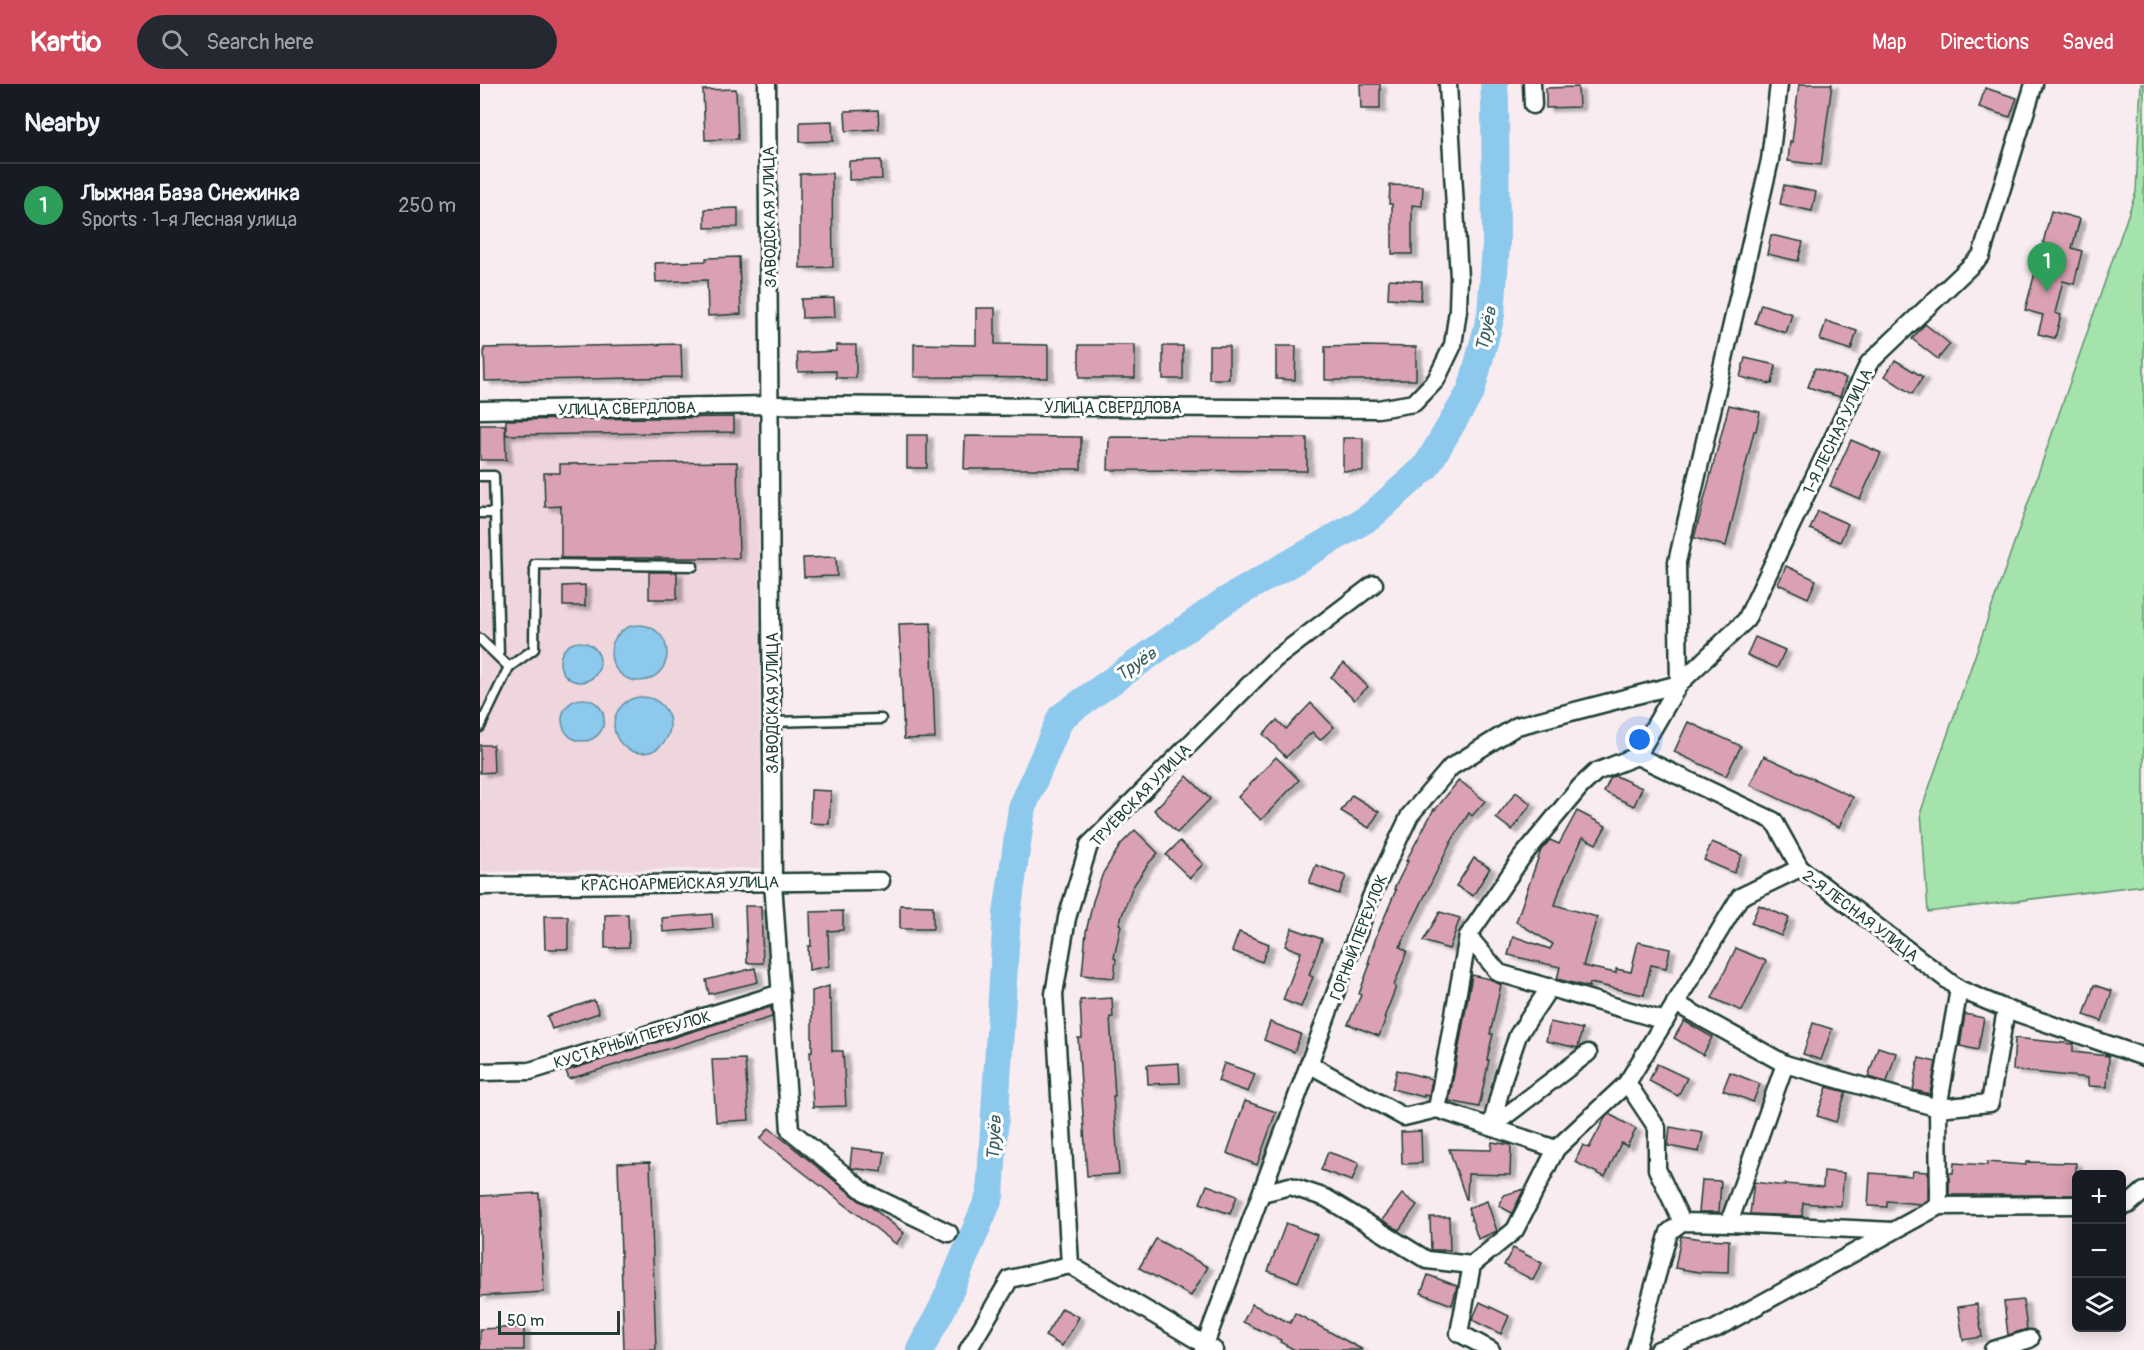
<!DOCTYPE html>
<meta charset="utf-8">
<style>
body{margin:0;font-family:Pangolin,sans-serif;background:#242831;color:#f1f3f6}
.controls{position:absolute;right:18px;bottom:18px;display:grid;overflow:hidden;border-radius:9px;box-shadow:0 3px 15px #0003}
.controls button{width:54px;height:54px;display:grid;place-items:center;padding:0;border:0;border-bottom:2px solid #363941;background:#171b24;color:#f1f3f6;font:30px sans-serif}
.scale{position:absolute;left:18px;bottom:15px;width:122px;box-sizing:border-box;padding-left:6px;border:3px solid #1f3d34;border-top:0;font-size:16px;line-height:21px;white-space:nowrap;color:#1f3d34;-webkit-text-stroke:4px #fff;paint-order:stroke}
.you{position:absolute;left:1160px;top:656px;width:21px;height:21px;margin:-15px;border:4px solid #fff;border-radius:50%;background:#1a73e8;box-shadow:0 0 0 9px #1a73e833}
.badge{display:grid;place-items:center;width:39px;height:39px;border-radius:50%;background:#d1495b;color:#fff;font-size:20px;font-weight:700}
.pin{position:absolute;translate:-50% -50px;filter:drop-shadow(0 2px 3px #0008)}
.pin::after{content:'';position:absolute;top:32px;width:21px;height:18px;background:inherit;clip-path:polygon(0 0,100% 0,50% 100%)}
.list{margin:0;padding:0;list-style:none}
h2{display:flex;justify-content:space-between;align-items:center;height:78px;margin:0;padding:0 24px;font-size:26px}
h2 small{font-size:20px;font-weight:400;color:#9ea1a6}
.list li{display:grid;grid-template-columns:39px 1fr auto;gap:18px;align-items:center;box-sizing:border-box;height:84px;padding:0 24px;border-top:2px solid #363941}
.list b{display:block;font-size:22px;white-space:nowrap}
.list p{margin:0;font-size:20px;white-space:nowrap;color:#9ea1a6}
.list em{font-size:20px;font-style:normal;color:#9ea1a6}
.icon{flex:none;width:33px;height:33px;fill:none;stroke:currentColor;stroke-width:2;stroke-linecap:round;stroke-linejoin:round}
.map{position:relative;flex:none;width:1664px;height:1266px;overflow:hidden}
header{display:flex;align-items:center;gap:36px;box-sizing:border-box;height:84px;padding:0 30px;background:#d1495b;color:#fff}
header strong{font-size:28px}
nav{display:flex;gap:33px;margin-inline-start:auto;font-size:21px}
.search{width:420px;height:54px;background:#242831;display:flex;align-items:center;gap:15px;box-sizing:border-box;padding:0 21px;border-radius:33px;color:#9ea1a6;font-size:22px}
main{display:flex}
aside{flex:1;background:#171b24}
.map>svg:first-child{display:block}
.built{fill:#efd6dd}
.green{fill:#a4e3ac;stroke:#629070;stroke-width:1.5}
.water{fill:#8dc9ed;stroke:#6191a3;stroke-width:1.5}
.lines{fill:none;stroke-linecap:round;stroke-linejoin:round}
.river{stroke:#8dc9ed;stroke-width:28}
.building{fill:#daa1b2;stroke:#1f3d34;stroke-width:1.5;filter:url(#shadow)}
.service-casing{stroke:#1f3d34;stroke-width:13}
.minor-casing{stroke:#1f3d34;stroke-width:21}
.service{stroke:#fff;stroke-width:8}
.minor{stroke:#fff;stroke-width:16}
.labels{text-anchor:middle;stroke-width:6;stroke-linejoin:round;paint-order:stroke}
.street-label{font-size:16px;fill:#1f3d34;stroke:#fff}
.water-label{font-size:18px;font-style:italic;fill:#3a6062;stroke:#fff}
</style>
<header>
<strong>Kartio</strong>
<div class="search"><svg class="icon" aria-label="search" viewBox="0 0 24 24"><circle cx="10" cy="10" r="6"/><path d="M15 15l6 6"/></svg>Search here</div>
<nav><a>Map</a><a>Directions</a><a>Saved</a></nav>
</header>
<main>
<aside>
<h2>Nearby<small></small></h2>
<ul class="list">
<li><span class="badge" style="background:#2e9e5b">1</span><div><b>Лыжная База Снежинка</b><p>Sports · 1-я Лесная улица</p></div><em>250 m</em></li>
</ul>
</aside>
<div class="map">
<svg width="1664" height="1266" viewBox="0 0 1664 1266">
<defs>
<filter id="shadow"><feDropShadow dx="6" dy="3.5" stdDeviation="1.5" flood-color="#0004"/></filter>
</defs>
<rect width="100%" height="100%" fill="#f8ecf0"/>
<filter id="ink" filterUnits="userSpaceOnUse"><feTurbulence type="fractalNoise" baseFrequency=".0167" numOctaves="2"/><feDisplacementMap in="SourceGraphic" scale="12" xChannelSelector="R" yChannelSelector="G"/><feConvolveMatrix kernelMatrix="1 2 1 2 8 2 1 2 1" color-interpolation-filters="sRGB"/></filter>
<g filter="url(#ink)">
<path class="built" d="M278,331l3,453 -281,4v-450z"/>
<path class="green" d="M1661,0h3v801l-216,27 -7,-101 215,-619z"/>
<g class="water">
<circle cx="159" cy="569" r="28"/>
<circle cx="100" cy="578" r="20"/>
<circle cx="162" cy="641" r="28"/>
<circle cx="103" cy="636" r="21"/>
</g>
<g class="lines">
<path class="river" d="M440,1266l23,-43 47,-111 17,-282 15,-106 39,-91 164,-116 145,-84 56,-50 45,-76 20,-76 5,-71 -1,-142 -1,-18"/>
</g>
<g class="building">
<path d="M880,0h20v25h-19z"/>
<path d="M1319,0h33l-11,81 -33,-4 2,-20 2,1z"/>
<path d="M1098,3l1,20 -33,1v-20z"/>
<path d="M1505,4l32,10 -7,19 -31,-10z"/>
<path d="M256,5l2,50 -33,1 -2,-50z"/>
<path d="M398,26l1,19 -33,2 -1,-20z"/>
<path d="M352,37l1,20 -33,1v-20z"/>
<path d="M401,76l1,19 -33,1v-19z"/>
<path d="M352,89l1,94 -33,1v-94z"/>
<path d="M910,101l33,1 -1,20 -10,-1v49h-20v-50h-3z"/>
<path d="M1304,101l32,7 -4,19 -32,-7z"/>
<path d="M258,124v19l-33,1v-19z"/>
<path d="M1571,127l29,8 -8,29 10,3 -8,33 -11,-3 -8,32 6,2 -6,23 -17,-4 5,-19 -18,-5 11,-41 9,2 7,-26 -9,-2z"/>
<path d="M1291,151l32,7 -5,19 -31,-7z"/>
<path d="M259,173l2,57 -33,2 -1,-36 -51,2 -1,-19 51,-2v-3z"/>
<path d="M909,195l33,2 -1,19 -33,-2z"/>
<path d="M354,214l1,19 -33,1 -1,-19z"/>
<path d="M1281,220l31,10 -6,19 -31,-10z"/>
<path d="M496,224h19v36l53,1v33l-134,-1v-33l62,1z"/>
<path d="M1346,237l31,10 -6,19 -31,-10z"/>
<path d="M1445,240l25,20 -12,15 -26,-20z"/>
<path d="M201,260l1,33 -197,4 -1,-33z"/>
<path d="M356,261h20v33h-20v-7l-38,1 -1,-19 39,-2z"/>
<rect x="599" y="261" width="56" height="33"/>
<rect x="683" y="262" width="20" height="33"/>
<rect x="729" y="262" width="20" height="33"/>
<path d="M796,262h20l-1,34 -19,-1z"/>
<path d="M884,262l52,1v33h-91v-33z"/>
<path d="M1265,274l31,7 -4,19 -32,-7z"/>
<path d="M1415,276l28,17 -11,17 -27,-18z"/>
<path d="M1335,284l31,10 -6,19 -32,-10z"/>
<path d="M1249,321l31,7 -4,19h-2l-28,115 -32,-8z"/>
<path d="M254,333v15l-228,3v-15z"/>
<path d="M0,341h25l1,35h-26z"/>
<rect x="427" y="351" width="20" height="33"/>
<path d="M485,352l116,1v32h-117z"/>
<path d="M629,353l198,1v33l-199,-1z"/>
<rect x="863" y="354" width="20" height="33"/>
<path d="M1371,356l30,13 -21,46 -30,-13z"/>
<path d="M257,378l2,96h-178v-52l-16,1 -1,-34h16v-9z"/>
<path d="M1338,427l30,13 -8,18 -30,-13z"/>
<path d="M356,473l1,19 -33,1 -1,-19z"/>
<path d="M1306,482l30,14 -8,18 -30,-14z"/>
<rect x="169" y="488" width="28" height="27"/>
<path d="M105,501v21h-22v-20z"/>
<path d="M451,539l4,115 -31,1 -5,-115z"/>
<path d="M1275,553l30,13 -8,18 -30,-13z"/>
<path d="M864,579l24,24 -14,13 -23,-23z"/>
<path d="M831,619l23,24 -14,13 -8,-8 -26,25 -23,-23 14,-14 9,9z"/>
<path d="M1208,638l53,24 -15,30 -52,-24z"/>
<path d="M0,661h13l1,27 -14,1z"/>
<path d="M1284,672l89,41 -14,30 -89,-42z"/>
<path d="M796,673l23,23 -38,40 -23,-23z"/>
<path d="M707,692l23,23 -33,34 -23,-23z"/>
<path d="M1136,692l26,12 -8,18 -30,-14 7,-15z"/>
<path d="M979,696l26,21 -13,15 -3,-3 -18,29 -51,105 7,4 -13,35 2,1 -12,31h2l-7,18 -31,-12 13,-29 -2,-1 11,-30 -2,-1 8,-26 20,-47 -2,-1 14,-28h-2l28,-52 1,1z"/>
<path d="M331,706l20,1 -2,33 -19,-1z"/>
<path d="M1036,708l15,12 -19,26 -16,-12z"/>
<path d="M872,711l27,17 -10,16 -28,-17z"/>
<path d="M1097,727l29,15 -10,18 -13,-7 -22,49 -6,19 42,12 -14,49 33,7v-4l15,3 7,-30 32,7 -4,19 -15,-3 -7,30 -54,-12 -1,4 -32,-8 3,-12 -52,-12 5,-19 37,13 3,-5 -37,-22 25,-72 9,-10 9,4z"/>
<path d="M655,746l23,23 -10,11 -16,24 -13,36 2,1 -7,33 2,1 -2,19 -32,-3 4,-43 7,-31 10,-28 18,-29z"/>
<path d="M700,757l23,23 -13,14 -24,-23z"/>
<path d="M1232,758l30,13 -8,18 -30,-13z"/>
<path d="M994,774l16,10 -17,28 -17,-10z"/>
<path d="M836,781l30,11 -7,18 -30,-11z"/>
<path d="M420,821l33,1v23h-33z"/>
<path d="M1279,821l30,13 -8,18 -30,-13z"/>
<path d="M265,822h16l2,57h-16z"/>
<path d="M363,827v19l-15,1 1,35 -20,4 -1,-24h3l-1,-34z"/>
<path d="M960,828l20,6 -11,31 -26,-8z"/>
<path d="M148,830l1,33 -24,1v-33z"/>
<path d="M232,830l1,14 -50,4 -1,-14z"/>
<path d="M64,832h24v33h-23z"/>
<path d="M812,844l30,11 -13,36 4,2 -12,30 -18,-7 18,-48 -16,-6z"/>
<path d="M759,848l30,12 -7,18 -30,-11z"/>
<path d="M1256,864l30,13 -24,50 -30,-13z"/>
<path d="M275,884l3,14 -49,12 -3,-14z"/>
<path d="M992,891l18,4 11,6 -11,49h3l-6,26h2l-10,47 -30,-6z"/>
<path d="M1614,901l18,6 -10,30 -18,-6z"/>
<path d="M349,902v14h2l1,51h11l3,55 -33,1 -3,-55h2v-61z"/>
<path d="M632,914l1,19h-3l5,79h-2l6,78 -32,2 -9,-138h4l-2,-38z"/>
<path d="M114,916l5,13 -47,16 -5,-13z"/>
<path d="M291,923l1,10 -203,62 -3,-8z"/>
<path d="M1485,930l19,4 -6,32 -18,-4z"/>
<path d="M1204,937l28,16 -9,18 -29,-17z"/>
<path d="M790,938l31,12 -7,18 -30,-12z"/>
<path d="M1070,938l32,7 -4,19 -32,-7z"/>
<path d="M1333,939l19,6 -11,31 -18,-6z"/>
<path d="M1535,954l58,6v8l36,4 -2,31 -19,-1v-8l-75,-8z"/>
<path d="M1398,963l18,6 -9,29 -19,-5z"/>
<path d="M1439,974l17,4 -6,32 -17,-4z"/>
<path d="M265,975l4,61 -33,2 -4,-62z"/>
<path d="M699,979l1,20 -32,1 -1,-19z"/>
<path d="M744,979l31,11 -7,18 -30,-11z"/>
<path d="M1177,980l30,14 -9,18 -29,-15z"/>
<path d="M917,986l35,9 -3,17 -5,-1v2l-32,-8z"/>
<path d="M1250,988l30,12 -7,18 -30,-12z"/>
<path d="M1347,1003l19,5 -10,30 -19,-6z"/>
<path d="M765,1017l31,11 -19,53 -30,-12z"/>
<path d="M1129,1030l27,15 -9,17 -6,-3 -16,34 -30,-15 8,-17 6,3 16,-30z"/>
<path d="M1190,1043l33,6 -4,19 -31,-6z"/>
<path d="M289,1044l91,73 11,6 33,26 -8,11 -136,-105z"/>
<path d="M941,1047l1,32 -20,1 -1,-32z"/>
<path d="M1012,1058l19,3 -1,30 -42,-1 -1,25h-1l-17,-50 42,1z"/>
<path d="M372,1064l33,4 -3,20 -30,-4 -2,-2z"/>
<path d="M848,1068l31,11 -7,18 -31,-11z"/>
<path d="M170,1078l6,188h-32l-6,-187z"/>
<path d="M1507,1078l39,3v-3l50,1v32h-127v-22h4l1,-10 33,2z"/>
<path d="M1344,1087l20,2 -3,33 -38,-3 -1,13 -52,-2 4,-32 31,4v-2l38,3z"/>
<path d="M1433,1087l15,1v28l-7,4 -34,-3v6l-19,-1 2,-33 42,3z"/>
<path d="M1222,1096l19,1 -2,31h-20z"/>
<path d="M727,1101l30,11 -7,18 -30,-11z"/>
<path d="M1044,1105l-12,24 -13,-7 5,-11z"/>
<path d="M59,1109l5,99 -64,4v-100z"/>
<path d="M922,1110l15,11 -18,25 -17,-10z"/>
<path d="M1007,1117l10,30 -19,8 -10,-31z"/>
<path d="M950,1133h19l1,33h-19z"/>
<path d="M806,1139l31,12 -19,47 -30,-11z"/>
<path d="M1201,1152l21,3 27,1 -1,33 -29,-1 -24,-4z"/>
<path d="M676,1155l52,28 -17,29 -52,-28z"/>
<path d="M1033,1164l29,15 -9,17 -29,-15z"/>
<path d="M948,1191l29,11 -5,19 -31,-12z"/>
<path d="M1543,1216l4,29 -19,6 -4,-33z"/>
<path d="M1000,1218l29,14 -8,18 -29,-14z"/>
<path d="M772,1220l38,19 5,-10 68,37h-68l-15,-8 1,-2 -38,-18z"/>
<path d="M1497,1220l5,33 -19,3 -5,-33z"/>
<path d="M582,1224l17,9 -17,29 -17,-10z"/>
<path d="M44,1243v23h-44v-21z"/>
</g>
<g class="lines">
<defs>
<g id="service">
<path d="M0,392h14l5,179"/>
<path d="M0,429h15"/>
<path d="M0,555l29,28 25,-18 1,-85 158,2"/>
<path d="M292,638l109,-3"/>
<path d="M0,643l29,-60"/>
</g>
<g id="minor">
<path d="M287,0l6,798 17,248 76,63 83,40"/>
<path d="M1052,0l1,21"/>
<path d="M1299,0l-9,76 -93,402 2,122 67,-64 123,-257 112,-107 53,-172"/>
<path d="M0,326l291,-5 607,4 36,-6 22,-23 17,-35 5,-35 1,-32 -11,-194"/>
<path d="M1199,600l-42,72 137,65 26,47"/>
<path d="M0,802l401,-5"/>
<path d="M988,852l31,37 166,48"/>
<path d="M1070,903l-32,48 -14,41 -13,51 97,-74"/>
<path d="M1195,919l110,61 153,44 52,-5 16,-94"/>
<path d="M829,980l95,53 33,-8 31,-173 54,-79 58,-70 16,-15 41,-16"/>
<path d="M0,988l50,-1 251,-78"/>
<path d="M1147,999l30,45v41l25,53"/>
<path d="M957,1025l119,40"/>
<path d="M782,1109l28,-7 36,12 101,62 45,5"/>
<path d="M1642,1121h6l16,-14"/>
<path d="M1459,1122l-1,-98 21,-119"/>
<path d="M1249,1139l164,8"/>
<path d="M590,1181l-16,-271 13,-76 22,-73 185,-185 100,-76"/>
<path d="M590,1181l144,85"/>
<path d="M488,1266l42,-71 60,-14"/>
<path d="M723,1266l168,-453 39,-82 41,-48 66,-41 162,-42"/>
<path d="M1011,1266l-32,-17 13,-68 43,-35 41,-81 71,-66 113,-186 60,-29 159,121 47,20 138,48"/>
<path d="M1156,1266l33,-118 13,-10 47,1 56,-159"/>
<path d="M1178,1266l57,-21 224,-123 137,-1"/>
<path d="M1513,1266l37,-11"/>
</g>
</defs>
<use href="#service" class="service-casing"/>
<use href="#minor" class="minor-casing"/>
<use href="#service" class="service"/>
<use href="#minor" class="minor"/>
</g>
</g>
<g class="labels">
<g class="street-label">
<text transform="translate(289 133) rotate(-91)" y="6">ЗАВОДСКАЯ УЛИЦА</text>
<text x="633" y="329">УЛИЦА СВЕРДЛОВА</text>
<text transform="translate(147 324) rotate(-1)" y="6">УЛИЦА СВЕРДЛОВА</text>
<text transform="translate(1357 347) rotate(-64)" y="6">1-Я ЛЕСНАЯ УЛИЦА</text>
<text transform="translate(292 619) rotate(-90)" y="6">ЗАВОДСКАЯ УЛИЦА</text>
<text transform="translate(660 711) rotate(-46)" y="6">ТРУЁВСКАЯ УЛИЦА</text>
<text transform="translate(200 799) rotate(-1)" y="6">КРАСНОАРМЕЙСКАЯ УЛИЦА</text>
<text transform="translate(1381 831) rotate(37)" y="6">2-Я ЛЕСНАЯ УЛИЦА</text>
<text transform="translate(878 853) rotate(-69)" y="6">ГОРНЫЙ ПЕРЕУЛОК</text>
<text transform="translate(152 955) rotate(-17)" y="6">КУСТАРНЫЙ ПЕРЕУЛОК</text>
</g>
<g class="water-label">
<text transform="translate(1006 245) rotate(-78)" y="6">Труёв</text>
<text transform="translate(656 580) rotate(-35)" y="6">Труёв</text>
<text transform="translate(514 1054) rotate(-87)" y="6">Труёв</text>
</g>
</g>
</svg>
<div class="controls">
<button>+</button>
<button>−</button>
<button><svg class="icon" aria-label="layers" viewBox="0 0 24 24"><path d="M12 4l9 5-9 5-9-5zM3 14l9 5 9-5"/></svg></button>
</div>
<div class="scale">50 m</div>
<div class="you"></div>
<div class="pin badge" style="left:1567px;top:208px;background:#2e9e5b">1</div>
</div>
</main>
